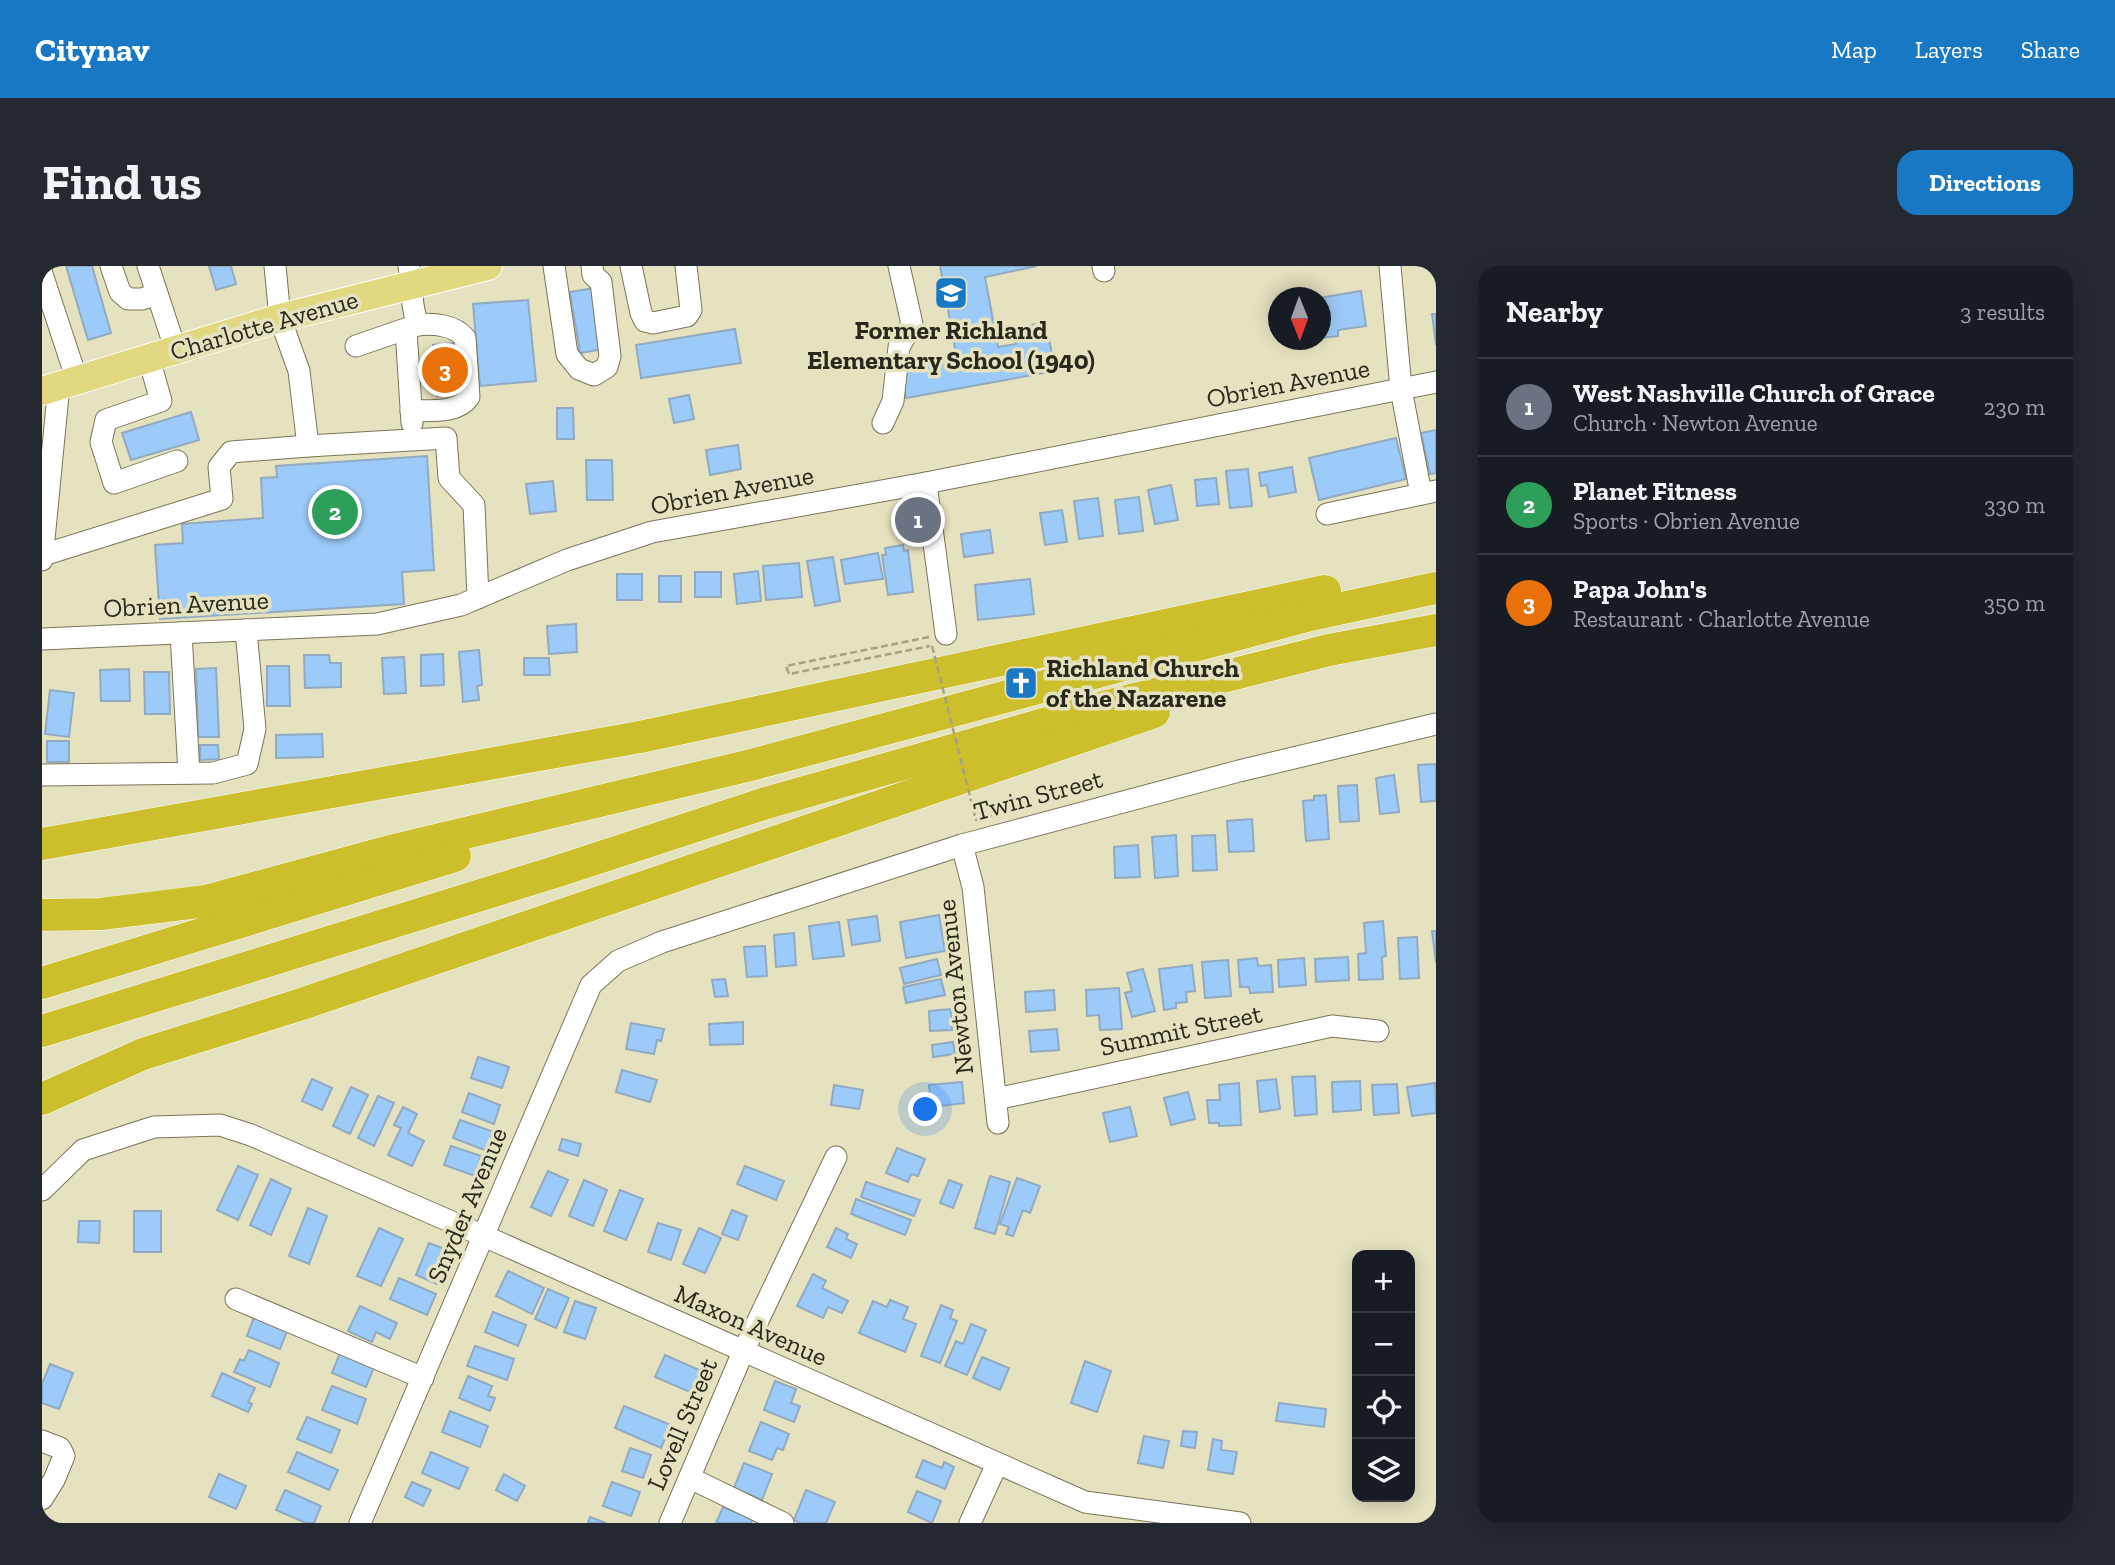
<!DOCTYPE html>
<meta charset="utf-8">
<style>
body{margin:0;font-family:"Zilla Slab",serif;background:#242831;color:#f1f3f6}
.controls{position:absolute;right:21px;bottom:21px;display:grid;overflow:hidden;border-radius:14px;box-shadow:0 4px 18px #0003}
.controls button{width:63px;height:63px;display:grid;place-items:center;padding:0;border:0;border-bottom:2px solid #363941;background:#171b24;color:#f1f3f6;font:35px sans-serif}
.compass{position:absolute;left:1226px;top:21px;width:63px;height:63px;border-radius:50%;background:#171b24;box-shadow:0 4px 18px #0003;rotate:179deg}
.you{position:absolute;left:884px;top:844px;width:24px;height:24px;margin:-18px;border:5px solid #fff;border-radius:50%;background:#1a73e8;box-shadow:0 0 0 10px #1a73e833}
.badge{display:grid;place-items:center;width:46px;height:46px;border-radius:50%;background:#1878c4;color:#fff;font-size:23px;font-weight:700}
.pin{position:absolute;translate:-50% -50%;border:4px solid #fff;box-shadow:0 2px 7px #0006}
.list{margin:0;padding:0;list-style:none}
h2{display:flex;justify-content:space-between;align-items:center;height:91px;margin:0;padding:0 28px;font-size:30px}
h2 small{font-size:23px;font-weight:400;color:#9ea1a6}
.list li{display:grid;grid-template-columns:46px 1fr auto;gap:21px;align-items:center;box-sizing:border-box;height:98px;padding:0 28px;border-top:2px solid #363941}
.list b{display:block;font-size:26px;white-space:nowrap}
.list p{margin:0;font-size:23px;white-space:nowrap;color:#9ea1a6}
.list em{font-size:23px;font-style:normal;color:#9ea1a6}
.icon{flex:none;width:38px;height:38px;fill:none;stroke:currentColor;stroke-width:2;stroke-linecap:round;stroke-linejoin:round}
.map{position:relative;flex:none;width:1394px;height:1257px;overflow:hidden;border-radius:21px}
header{display:flex;align-items:center;gap:42px;box-sizing:border-box;height:98px;padding:0 35px;background:#1878c4;color:#fff}
header strong{font-size:33px}
nav{display:flex;gap:38px;margin-inline-start:auto;font-size:24px}
.intro{display:flex;align-items:center;justify-content:space-between;box-sizing:border-box;height:168px;padding:0 42px}
h1{margin:0;font-size:49px}
.button{padding:18px 32px;border-radius:21px;background:#1878c4;color:#fff;font-size:24px;font-weight:700}
main{display:flex;gap:42px;padding:0 42px}
aside{flex:1;background:#171b24;border-radius:21px;box-shadow:0 4px 18px #0003}
.map>svg:first-child{display:block}
.building{fill:#9dcbf9;stroke:#91aac2;stroke-width:2}
.lines{fill:none;stroke-linecap:round;stroke-linejoin:round}
.minor-casing{stroke:#797657;stroke-width:23}
.major-casing{stroke:#fff;stroke-width:30}
.highway-casing{stroke:#fff;stroke-width:33}
.path{stroke:#a4a287;stroke-width:2.5;stroke-dasharray:7 3.5;stroke-linecap:butt}
.minor{stroke:#fff;stroke-width:21}
.major{stroke:#e1d880;stroke-width:28}
.highway{stroke:#cdbe2c;stroke-width:32}
.path-bridge{stroke:#a4a287;stroke-width:2.5;stroke-dasharray:7 3.5;stroke-linecap:butt}
.labels{text-anchor:middle;stroke-width:7;stroke-linejoin:round;paint-order:stroke}
.street-label{font-size:26px;fill:#29281b;stroke:#e5e2c0}
.poi-label{font-size:26px;font-weight:bold;fill:#29281b;stroke:#e5e2c0}
</style>
<header>
<strong>Citynav</strong>
<nav><a>Map</a><a>Layers</a><a>Share</a></nav>
</header>
<div class="intro"><h1>Find us</h1><a class="button">Directions</a></div>
<main>
<div class="map">
<svg width="1394" height="1257" viewBox="0 0 1394 1257">
<rect width="100%" height="100%" fill="#e5e2c0"/>
<g class="building">
<path d="M24,0h26l19,67 -23,7z"/>
<path d="M167,0h22l5,18 -20,6z"/>
<path d="M898,0h97l-52,11 13,70 18,-3 -3,-15 33,-7 9,49 -149,27 -6,-29 57,-10z"/>
<path d="M552,22l10,61 -24,4 -10,-61z"/>
<path d="M1319,25l5,35 -28,4v6l-17,2v-40h-2z"/>
<path d="M486,34l8,81 -56,5 -7,-82z"/>
<path d="M1390,48h4v31z"/>
<path d="M693,63l6,34 -100,15 -5,-33z"/>
<path d="M1241,74h31l-30,4z"/>
<path d="M411,77l3,52 -19,1 -4,-51z"/>
<path d="M647,129l5,24 -20,4 -5,-24z"/>
<path d="M515,142h16l1,31h-17z"/>
<path d="M149,146l8,28 -68,20 -9,-27z"/>
<path d="M1394,164v43l-6,1 -9,-41z"/>
<path d="M1354,172l10,41 -87,21 -10,-42z"/>
<path d="M696,179l3,24 -31,6 -4,-25z"/>
<path d="M385,190l7,114 -32,2 2,32 -244,15 -5,-74 28,-2 -1,-19 81,-6 -2,-40 16,-1 -1,-11z"/>
<path d="M544,194h26l1,40h-26z"/>
<path d="M1250,201l4,25 -27,5 -2,-12 -6,1 -2,-13z"/>
<path d="M1206,203l4,37 -22,2 -4,-37z"/>
<path d="M1174,212l3,26 -22,2 -2,-26z"/>
<path d="M511,215l3,30 -26,3 -4,-30z"/>
<path d="M1129,219l7,35 -23,4 -7,-34z"/>
<path d="M1097,231l4,34 -24,3 -4,-34z"/>
<path d="M1056,232l5,38 -24,3 -5,-38z"/>
<path d="M1020,244l5,32 -22,3 -5,-32z"/>
<path d="M948,264l3,23 -29,4 -3,-23z"/>
<path d="M861,279l1,6 4,-1 5,42 -25,3 -6,-40h4l-1,-7z"/>
<path d="M836,287l5,26 -38,5 -4,-24z"/>
<path d="M791,291l7,44 -25,5 -8,-45z"/>
<path d="M757,297l3,34 -36,3 -3,-34z"/>
<path d="M716,305l3,30 -24,3 -3,-30z"/>
<rect x="653" y="306" width="26" height="25"/>
<rect x="575" y="308" width="25" height="26"/>
<rect x="617" y="310" width="22" height="26"/>
<path d="M988,313l4,35 -56,6 -3,-35z"/>
<path d="M534,358l1,28 -28,2 -2,-28z"/>
<path d="M437,384l3,35 -5,1 2,14 -16,2 -4,-50z"/>
<path d="M401,388l1,31 -23,1v-31z"/>
<path d="M262,389h25l1,8h11v24l-36,1z"/>
<path d="M362,391l2,36 -22,1 -2,-36z"/>
<path d="M482,392h25l1,17h-26z"/>
<path d="M225,400h22l1,40h-23z"/>
<path d="M174,402l3,69h-21l-2,-68z"/>
<path d="M87,403l1,32h-29l-1,-31z"/>
<path d="M102,406h25l1,42h-25z"/>
<path d="M8,424l24,3 -5,44 -24,-3z"/>
<path d="M280,468l1,23 -47,1v-23z"/>
<rect x="5" y="475" width="22" height="21"/>
<path d="M158,479h18l1,14 -19,1z"/>
<path d="M1394,498v37l-15,1 -3,-37z"/>
<path d="M1352,509l5,37 -19,2 -4,-36z"/>
<path d="M1315,519l2,36 -19,1 -2,-36z"/>
<path d="M1284,529l3,44 -23,2 -3,-40 11,-1v-4z"/>
<path d="M1210,553l2,32 -25,1 -2,-31z"/>
<path d="M1134,569l2,41 -23,2 -3,-41z"/>
<path d="M1173,569l2,35 -24,1 -1,-35z"/>
<path d="M1096,579l2,32 -25,1 -1,-31z"/>
<path d="M897,649l6,36 -39,7 -6,-36z"/>
<path d="M835,650l3,25 -28,4 -4,-25z"/>
<path d="M1341,655l3,35 -4,1 1,22 -24,1 -1,-26 8,-1 -2,-30z"/>
<path d="M797,656l5,34 -31,3 -4,-33z"/>
<path d="M1390,665h4v32z"/>
<path d="M752,667l2,32 -20,2 -2,-32z"/>
<path d="M1375,671l2,41 -19,1 -2,-41z"/>
<path d="M723,680l2,30 -20,1 -3,-30z"/>
<path d="M1306,691l1,23 -33,2 -1,-23z"/>
<path d="M1215,692l1,8 13,-1 2,27 -23,1 -1,-6h-9l-2,-27z"/>
<path d="M1262,692l2,27 -27,2 -1,-27z"/>
<path d="M895,693l4,16 -37,9 -4,-16z"/>
<path d="M1186,694l3,36 -26,2 -3,-36z"/>
<path d="M1150,699l3,26 -9,1 1,10 -11,1v5l-12,2 -5,-41z"/>
<path d="M1101,703l12,42 -23,6 -7,-24 7,-2 -5,-18z"/>
<path d="M683,713l3,17 -13,1 -3,-17z"/>
<path d="M899,713l4,16 -39,8 -3,-16z"/>
<path d="M1077,722l3,41 -22,1 -1,-15 -12,1 -1,-26z"/>
<path d="M1012,724l1,20 -29,2 -1,-20z"/>
<path d="M909,743l1,21 -22,1 -1,-20z"/>
<path d="M701,756v22l-33,1 -1,-21z"/>
<path d="M589,757l33,6 -3,12 -4,-1 -3,14 -28,-5z"/>
<path d="M1015,763l2,21 -28,2 -2,-21z"/>
<path d="M911,776l2,12 -22,3 -1,-12z"/>
<path d="M436,791l31,10 -7,21 -31,-10z"/>
<path d="M580,804l35,10 -7,22 -34,-10z"/>
<path d="M1273,810l2,38 -22,2 -3,-39z"/>
<path d="M270,813l20,9 -10,22 -20,-9z"/>
<path d="M1234,813l4,30 -20,3 -3,-31z"/>
<path d="M1318,815l1,29 -28,2 -1,-30z"/>
<path d="M920,816l2,21 -33,4 -2,-22z"/>
<path d="M1197,817l2,42 -22,1v-3h-10l-2,-23h13l-1,-15z"/>
<path d="M1393,817l1,30 -24,3 -5,-29z"/>
<path d="M1355,818l2,29 -25,2 -2,-30z"/>
<path d="M792,819l29,5 -4,19 -28,-4z"/>
<path d="M309,821l17,8 -18,39 -17,-8z"/>
<path d="M1146,826l7,27 -24,6 -7,-27z"/>
<path d="M427,827l31,12 -6,19 -32,-12z"/>
<path d="M336,830l16,7 -20,43 -16,-8z"/>
<path d="M361,841l14,7 -9,19 16,8 -12,25 -24,-11 13,-27 -7,-3z"/>
<path d="M1088,841l7,29 -27,6 -7,-29z"/>
<path d="M418,854l34,12 -7,19 -34,-13z"/>
<path d="M520,873l19,5 -3,12 -19,-6z"/>
<path d="M409,880l30,10 -6,20 -31,-11z"/>
<path d="M855,882l28,11 -7,17 -7,-2 -3,8 -22,-9z"/>
<path d="M196,900l20,9 -20,45 -21,-10z"/>
<path d="M703,900l39,15 -8,19 -39,-16z"/>
<path d="M506,905l20,9 -17,36 -20,-9z"/>
<path d="M948,910l20,6 -15,52 -20,-6z"/>
<path d="M975,912l23,8 -10,27 -7,-3 -10,26 -7,-2 3,-7 -9,-3z"/>
<path d="M229,913l20,10 -20,46 -21,-10z"/>
<path d="M542,914l23,10 -14,36 -24,-10z"/>
<path d="M907,914l13,5 -9,23 -13,-5z"/>
<path d="M824,916l54,18 -6,16 -53,-19z"/>
<path d="M578,924l23,9 -17,41 -22,-9z"/>
<path d="M814,933l55,21 -6,15 -54,-21z"/>
<path d="M266,942l19,8 -18,48 -20,-8z"/>
<path d="M690,944l15,6 -9,24 -16,-6z"/>
<rect x="92" y="945" width="27" height="41"/>
<path d="M37,955h21l-1,22 -21,-1z"/>
<path d="M616,957l23,7 -10,30 -23,-8z"/>
<path d="M337,962l24,11 -22,47 -24,-10z"/>
<path d="M657,962l22,10 -16,35 -22,-9z"/>
<path d="M794,962l12,6 -2,5 11,5 -6,14 -24,-11z"/>
<path d="M387,977l21,8 -13,33 -21,-9z"/>
<path d="M466,1005l36,17 -12,26 -36,-18z"/>
<path d="M771,1008l13,7 -4,7 26,13 -6,12 -14,-6 -5,11 -26,-12z"/>
<path d="M357,1012l37,16 -9,21 -37,-16z"/>
<path d="M506,1023l21,9 -13,30 -21,-9z"/>
<path d="M848,1034l18,7 -5,12 13,5 -11,28 -46,-19 14,-32 14,6z"/>
<path d="M533,1035l21,7 -11,31 -21,-7z"/>
<path d="M899,1039l12,5 -3,8 7,3 -17,42 -19,-7z"/>
<path d="M318,1040l37,17 -7,16 -14,-7 -4,10 -24,-11z"/>
<path d="M214,1046l33,14 -9,23 -33,-13z"/>
<path d="M451,1046l33,13 -8,21 -33,-14z"/>
<path d="M929,1058l15,6 -19,45 -22,-9 11,-25 7,3z"/>
<path d="M433,1080l39,13 -7,21 -40,-14z"/>
<path d="M300,1082l34,14 -10,25 -34,-14z"/>
<path d="M207,1084l30,13 -9,24 -36,-15 6,-13 4,2z"/>
<path d="M623,1089l41,18 -9,22 -42,-18z"/>
<path d="M940,1091l27,11 -9,22 -27,-12z"/>
<path d="M1043,1095l26,10 -14,41 -26,-9z"/>
<path d="M8,1098l23,9 -14,36 -17,-6v-19z"/>
<path d="M180,1107l33,15 -7,14 4,2 -4,8 -36,-16z"/>
<path d="M426,1110l24,10 -4,10 7,2 -5,13 -31,-13z"/>
<path d="M733,1115l21,8 -5,14 9,3 -6,16 -30,-12z"/>
<path d="M290,1120l34,13 -9,25 -35,-14z"/>
<path d="M1237,1137l47,6 -2,18 -48,-6z"/>
<path d="M582,1140l47,19 -10,23 -46,-20z"/>
<path d="M408,1145l38,15 -8,21 -38,-15z"/>
<path d="M265,1151l33,13 -9,23 -34,-14z"/>
<path d="M719,1156l28,12 -6,16 -6,-2 -5,12 -23,-9z"/>
<path d="M1141,1165l14,1 -2,16 -14,-2z"/>
<path d="M1102,1170l25,5 -6,27 -25,-5z"/>
<path d="M1171,1173l9,2 -1,9 16,2 -4,22 -25,-4z"/>
<path d="M588,1182l21,7 -8,23 -21,-7z"/>
<path d="M255,1186l41,18 -9,20 -41,-18z"/>
<path d="M389,1186l37,16 -9,21 -37,-16z"/>
<path d="M881,1194l19,8 2,-6 10,5 -9,22 -29,-12z"/>
<path d="M702,1197l28,11 -10,26 -28,-12z"/>
<path d="M177,1208l27,12 -10,23 -27,-12z"/>
<path d="M462,1208l21,12 -8,15 -21,-11z"/>
<path d="M370,1216l19,8 -8,16 -18,-9z"/>
<path d="M570,1216l28,10 -9,24 -28,-10z"/>
<path d="M243,1224l36,16 -7,17h-8l-30,-13z"/>
<path d="M764,1224l29,12 -9,21h-26l-6,-3z"/>
<path d="M875,1225l24,10 -9,22 -24,-11z"/>
<path d="M681,1241l30,12 -2,4h-35z"/>
<path d="M548,1251l16,6h-18z"/>
</g>
<g class="lines">
<defs>
<g id="minor">
<path d="M69,0l9,26 8,7h14l15,-5"/>
<path d="M106,0l28,85"/>
<path d="M233,0l5,52 19,53 9,75 138,-8 3,40 25,27 4,93"/>
<path d="M512,0l13,88 12,15 15,6 13,-8 3,-11 -9,-74 -8,-7 -1,-9"/>
<path d="M589,0l10,47 4,8 8,2 34,-7 4,-6 -5,-44"/>
<path d="M1061,0l1,5"/>
<path d="M1348,0l11,123 20,105"/>
<path d="M0,8l35,106"/>
<path d="M364,64l6,93"/>
<path d="M314,80l61,-21 -4,-20 -4,-39"/>
<path d="M107,93l12,42 -55,19 -5,22 13,41 63,-22"/>
<path d="M369,145c20,-1 46,3 58,-14l-4,-59c-10,-13 -32,-15 -48,-13"/>
<path d="M841,157l10,-22 6,-54 13,-23 -13,-58"/>
<path d="M884,217l20,151"/>
<path d="M1285,248l109,-23"/>
<path d="M1,289l179,-56 -3,-32 12,-15 77,-6"/>
<path d="M0,294l17,-175"/>
<path d="M139,367l8,140"/>
<path d="M0,373l335,-15 84,-19 106,-45 85,-28 274,-49 510,-101"/>
<path d="M0,509l171,-2 34,-9 8,-35 -9,-99"/>
<path d="M920,579l11,42 25,236"/>
<path d="M954,833l336,-73 46,5"/>
<path d="M0,924l41,-40 71,-23 66,-2 31,10 233,101 601,266 155,21"/>
<path d="M194,1033l187,79"/>
<path d="M0,1175l18,7 4,8 -10,24 -12,19"/>
<path d="M648,1212l93,45"/>
<path d="M318,1257l231,-538 27,-24 44,-19 300,-97 277,-74 197,-47"/>
<path d="M628,1257l73,-171 93,-195"/>
<path d="M928,1257l27,-59"/>
</g>
<path id="major" d="M0,125l238,-73 208,-52"/>
<g id="highway">
<path d="M0,578l598,-107 685,-146"/>
<path d="M0,649l59,-1 105,-13 188,-51 357,-85 559,-150 126,-27"/>
<path d="M0,717l413,-127"/>
<path d="M0,765l513,-159 211,-69 345,-98 218,-55 107,-20"/>
<path d="M0,833l101,-45 159,-50 852,-292"/>
</g>
</defs>
<use href="#minor" class="minor-casing"/>
<use href="#major" class="major-casing"/>
<use href="#highway" class="highway-casing"/>
<path class="path" d="M887,371l-143,29 3,8 141,-28"/>
<use href="#minor" class="minor"/>
<use href="#major" class="major"/>
<use href="#highway" class="highway"/>
<path class="path-bridge" d="M890,380l44,174 68,-18"/>
</g>
<defs>
<symbol id="school-square" viewBox="-11 -11 22 22"><rect x="-9" y="-9" width="18" height="18" rx="4" fill="#1878c4" stroke="#e5e2c0"/><path d="M0-5L7-2L0 1L-7-2ZM-4 1L0 2.5L4 1V4Q0 6-4 4Z" fill="#fff"/></symbol>
<symbol id="church-square" viewBox="-11 -11 22 22"><rect x="-9" y="-9" width="18" height="18" rx="4" fill="#1878c4" stroke="#e5e2c0"/><path d="M-1.2-6h2.4v3.5h3.3v2.4h-3.3V6h-2.4V-.1h-3.3v-2.4h3.3Z" fill="#fff"/></symbol>
</defs>
<g fill-rule="evenodd">
<use href="#school-square" x="890" y="8" width="38" height="38"/>
<use href="#church-square" x="960" y="398" width="38" height="38"/>
</g>
<g class="labels">
<g class="street-label">
<text transform="translate(222 59) rotate(-16)" y="9">Charlotte Avenue</text>
<text transform="translate(1246 117) rotate(-11)" y="9">Obrien Avenue</text>
<text transform="translate(690 224) rotate(-11)" y="9">Obrien Avenue</text>
<text transform="translate(144 338) rotate(-3)" y="9">Obrien Avenue</text>
<text transform="translate(996 529) rotate(-15)" y="9">Twin Street</text>
<text transform="translate(913 721) rotate(-96)" y="9">Newton Avenue</text>
<text transform="translate(1139 764) rotate(-12)" y="9">Summit Street</text>
<text transform="translate(425 939) rotate(-67)" y="9">Snyder Avenue</text>
<text transform="translate(709 1059) rotate(24)" y="9">Maxon Avenue</text>
<text transform="translate(640 1158) rotate(-67)" y="9">Lovell Street</text>
</g>
<g class="poi-label">
<text x="909" y="73">Former Richland<tspan x="909" dy="30">Elementary School (1940)</tspan></text>
<text x="1004" y="411" text-anchor="start">Richland Church<tspan x="1004" dy="30">of the Nazarene</tspan></text>
</g>
</g>
</svg>
<div class="controls">
<button>+</button>
<button>−</button>
<button><svg class="icon" aria-label="locate" viewBox="0 0 24 24"><circle cx="12" cy="12" r="6"/><path d="M12 2v4M12 18v4M2 12h4M18 12h4"/></svg></button>
<button><svg class="icon" aria-label="layers" viewBox="0 0 24 24"><path d="M12 4l9 5-9 5-9-5zM3 14l9 5 9-5"/></svg></button>
</div>
<svg class="compass" viewBox="-18 -18 36 36"><path d="M0-13l5 13h-10z" fill="#e53935"/><path d="M0 13l5-13h-10z" fill="#9ea1a6"/></svg>
<div class="you"></div>
<div class="pin badge" style="left:876px;top:254px;background:#6b7280">1</div>
<div class="pin badge" style="left:293px;top:246px;background:#2e9e5b">2</div>
<div class="pin badge" style="left:403px;top:104px;background:#e8710a">3</div>
</div>
<aside>
<h2>Nearby<small>3 results</small></h2>
<ul class="list">
<li><span class="badge" style="background:#6b7280">1</span><div><b>West Nashville Church of Grace</b><p>Church · Newton Avenue</p></div><em>230 m</em></li>
<li><span class="badge" style="background:#2e9e5b">2</span><div><b>Planet Fitness</b><p>Sports · Obrien Avenue</p></div><em>330 m</em></li>
<li><span class="badge" style="background:#e8710a">3</span><div><b>Papa John's</b><p>Restaurant · Charlotte Avenue</p></div><em>350 m</em></li>
</ul>
</aside>
</main>
